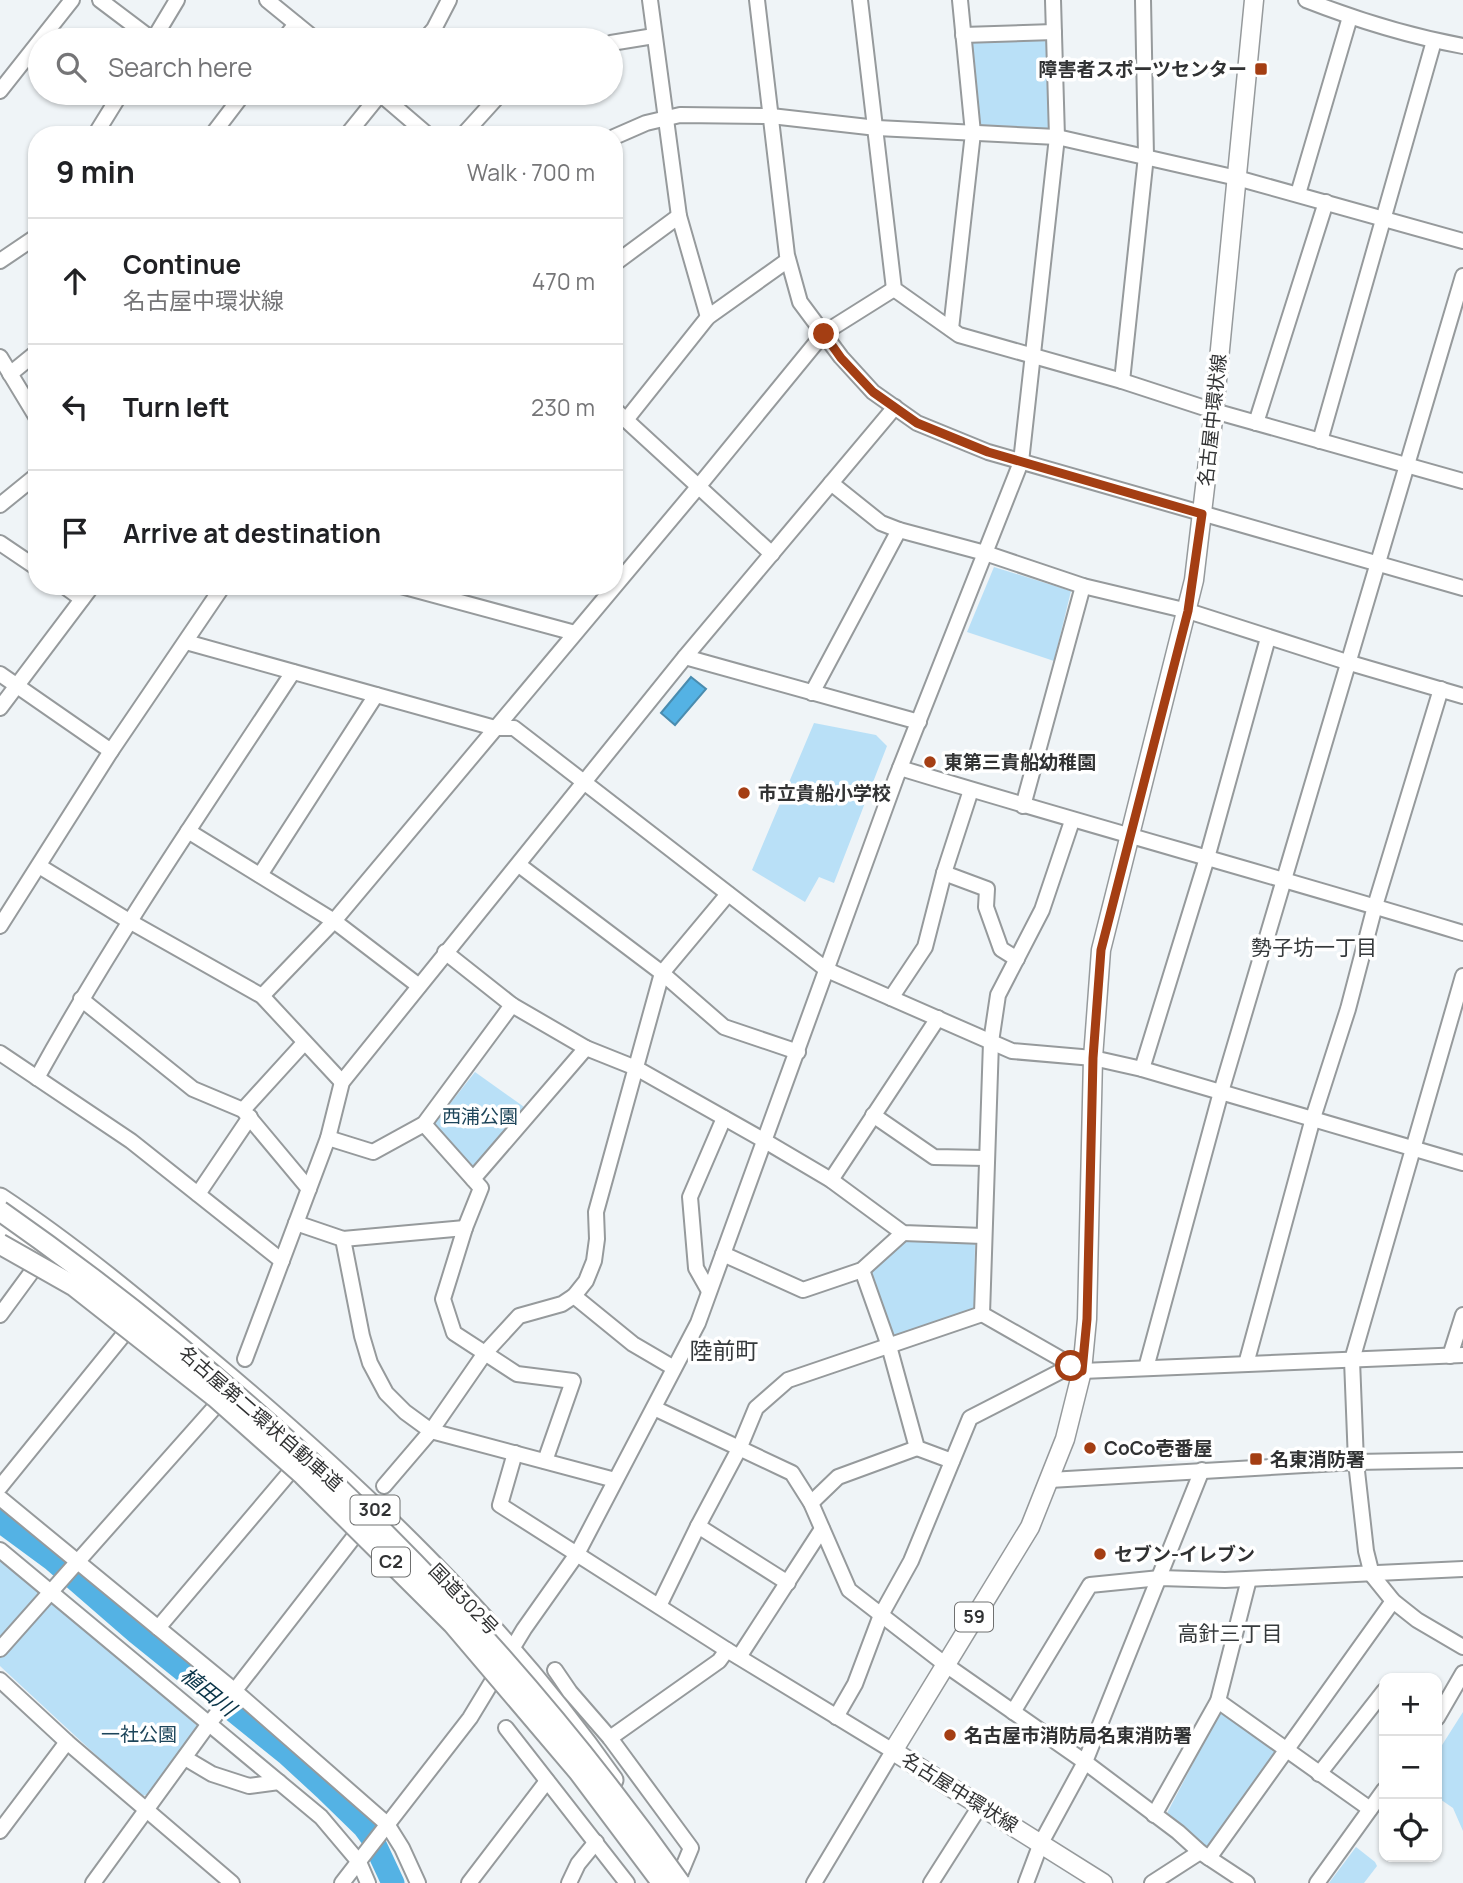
<!DOCTYPE html>
<meta charset="utf-8">
<style>
body{margin:0;font-family:Manrope,"Noto Sans JP",sans-serif;background:#f6f6f6;color:#202124}
.controls{position:absolute;right:21px;bottom:21px;display:grid;overflow:hidden;border-radius:14px;box-shadow:0 2px 5px #0004}
.controls button{width:63px;height:63px;display:grid;place-items:center;padding:0;border:0;border-bottom:2px solid #e0e0e0;background:#fff;color:#202124;font:35px sans-serif}
.stop{position:absolute;width:21px;height:21px;margin:-16px;border:5px solid #a43e13;border-radius:50%;background:#fff}
.stop.end{background:#a43e13;border-color:#fff;box-shadow:0 2px 7px #0008}
.list{margin:0;padding:0;list-style:none}
h2{display:flex;justify-content:space-between;align-items:center;height:91px;margin:0;padding:0 28px;font-size:30px}
h2 small{font-size:23px;font-weight:400;color:#757577}
.list li{display:grid;grid-template-columns:46px 1fr auto;gap:21px;align-items:center;box-sizing:border-box;height:126px;padding:0 28px;border-top:2px solid #e0e0e0}
.list b{display:block;font-size:26px;white-space:nowrap}
.list p{margin:0;font-size:23px;white-space:nowrap;color:#757577}
.list em{font-size:23px;font-style:normal;color:#757577}
.icon{flex:none;width:38px;height:38px;fill:none;stroke:currentColor;stroke-width:2;stroke-linecap:round;stroke-linejoin:round}
.map{position:relative;flex:none;width:1463px;height:1883px;overflow:hidden}
.search{position:absolute;background:#fff;box-shadow:0 2px 5px #0004;left:28px;top:28px;width:595px;height:77px;display:flex;align-items:center;gap:18px;box-sizing:border-box;padding:0 24px;border-radius:38px;color:#757577;font-size:26px}
.panel{position:absolute;background:#fff;box-shadow:0 2px 5px #0004;left:28px;top:126px;width:595px;height:469px;border-radius:28px}
.map>svg:first-child{display:block}
.green{fill:#b9e0f7}
.water{fill:#54b2e4;stroke:#4a8caf;stroke-width:2}
.lines{fill:none;stroke-linecap:round;stroke-linejoin:round}
.river{stroke:#54b2e4;stroke-width:23}
.minor-casing{stroke:#969a9c;stroke-width:18}
.major-casing{stroke:#969a9c;stroke-width:21}
.highway-casing{stroke:#969a9c;stroke-width:23}
.minor{stroke:#fff;stroke-width:14}
.major{stroke:#fff;stroke-width:18}
.highway{stroke:#fff;stroke-width:19}
.highway-bridge-casing{stroke:#969a9c;stroke-width:23;stroke-linecap:butt}
.highway-bridge{stroke:#fff;stroke-width:19}
.route{stroke:#a43e13;stroke-width:9}
.poi-dot{fill:#a43e13;stroke:#fff;stroke-width:2.5}
.labels{text-anchor:middle;stroke-width:7;stroke-linejoin:round;paint-order:stroke}
.shield{fill:#fff;stroke:#6f7070;stroke-width:2}
.shield-label{font-size:18px;font-weight:bold;fill:#313233}
.poi-label{font-size:19px;font-weight:bold;fill:#313233;stroke:#fff;text-anchor:start}
.street-label{font-size:19px;fill:#313233;stroke:#fff}
.park-label{font-size:19px;fill:#1d455a;stroke:#fff}
.neighbourhood-label{font-size:21px;fill:#363a3c;stroke:#fff}
.water-label{font-size:21px;font-style:italic;fill:#083347;stroke:#fff}
.quarter-label{font-size:23px;fill:#363a3c;stroke:#fff}
</style>
<div class="map">
<svg width="1463" height="1883" viewBox="0 0 1463 1883">
<rect width="100%" height="100%" fill="#eff4f7"/>
<g class="green">
<path d="M1047,39l4,90 -73,-3 -7,-84z"/>
<path d="M994,567l77,24 -17,70 -87,-29z"/>
<path d="M814,723l62,12 11,11 -53,137 -15,-6 -14,25 -53,-32z"/>
<path d="M475,1072l52,37 -53,59 -40,-44z"/>
<path d="M906,1242h69l-1,67 -81,27 -24,-63z"/>
<path d="M0,1558l52,41 149,130 -54,66 -7,1 -140,-130z"/>
<path d="M1221,1710l56,40 -69,101 -43,-34z"/>
<path d="M1463,1712v119l-10,-23 -16,-11v-44z"/>
<path d="M1356,1847l19,15 2,4 -13,17h-35z"/>
</g>
<path class="water" d="M691,677l15,12 -31,36 -14,-12z"/>
<g class="lines">
<path class="river" d="M0,1521l53,39 84,73 150,121 38,35 39,38 8,11 21,45"/>
<defs>
<g id="minor">
<path d="M100,0l53,40"/>
<path d="M267,0l49,40"/>
<path d="M650,0l29,216 29,101"/>
<path d="M757,0l30,255 13,47 41,55 32,35 44,31 71,29 475,136"/>
<path d="M860,0l34,289 65,46 163,46 92,30 249,70"/>
<path d="M1306,0c51,20 103,36 157,46"/>
<path d="M963,35l91,-3"/>
<path d="M153,40l24,-40"/>
<path d="M283,40l13,-16"/>
<path d="M424,40l10,-11 15,-29"/>
<path d="M611,43l43,-7"/>
<path d="M0,91l72,-91"/>
<path d="M379,93l49,42"/>
<path d="M95,135l26,-42"/>
<path d="M212,135l32,-42"/>
<path d="M347,135l34,-42"/>
<path d="M463,135l38,-42"/>
<path d="M614,137l32,-14 34,-8 91,1 106,12 180,9 180,41 226,63"/>
<path d="M1298,194l52,-177"/>
<path d="M0,261l37,-25"/>
<path d="M614,264l65,-48"/>
<path d="M951,329l22,-196 -13,-133"/>
<path d="M0,357l37,61"/>
<path d="M10,374l27,-22"/>
<path d="M1122,381l24,-225 -3,-156"/>
<path d="M614,409l158,145"/>
<path d="M626,420l82,-103 80,-57"/>
<path d="M1256,423l70,-221"/>
<path d="M1320,441l114,-400"/>
<path d="M831,483l50,40 18,7 86,23 98,33 105,25 162,52 113,33"/>
<path d="M0,505l37,-30"/>
<path d="M0,543l37,25"/>
<path d="M64,586l18,13"/>
<path d="M401,586l174,47"/>
<path d="M186,642l309,86h19l313,242 185,81 81,7 49,11 321,94"/>
<path d="M685,657l234,65"/>
<path d="M0,674l111,77"/>
<path d="M812,693l87,-163"/>
<path d="M0,708l92,-122"/>
<path d="M900,768c187,57 376,108 563,165"/>
<path d="M1023,806l60,-220"/>
<path d="M1072,821l-30,89 -44,85 -7,47 -9,272 100,57 381,-16"/>
<path d="M188,831l146,90 85,65"/>
<path d="M519,865l143,108 62,54 74,25"/>
<path d="M39,866l90,55 133,75 80,86"/>
<path d="M944,873l43,16 -1,18 15,42 16,10"/>
<path d="M260,875l116,-180"/>
<path d="M0,926l111,-175 112,-165"/>
<path d="M445,952l67,53 74,43 50,20 129,73 66,39 72,53 80,3"/>
<path d="M1463,976l-111,384 4,102 10,89 6,24 21,26 24,19 46,27"/>
<path d="M262,996l72,-75 364,-434 126,-154 70,-44"/>
<path d="M891,998l34,-51 19,-74 27,-83"/>
<path d="M81,999l112,90 50,21 66,79"/>
<path d="M0,1053l131,88 151,120"/>
<path d="M1142,1069l65,-211 61,-220"/>
<path d="M37,1078c77,-140 168,-272 256,-406"/>
<path d="M243,1110l61,-67"/>
<path d="M873,1115l61,42 52,1"/>
<path d="M424,1124l57,64 -16,40 -22,71 11,34 63,41 56,7 -28,80"/>
<path d="M328,1138l45,14 51,-28 88,-119"/>
<path d="M473,1179l113,-131"/>
<path d="M831,1180l107,-162"/>
<path d="M198,1194l52,-77"/>
<path d="M296,1223l47,16 122,-11"/>
<path d="M343,1239l19,97 8,27 16,30 19,19 26,19 184,49"/>
<path d="M723,1254l80,36 59,-20 41,-37"/>
<path d="M862,1270l27,76 28,102 35,13"/>
<path d="M709,1291l-13,-23 -6,-71 34,-79"/>
<path d="M574,1296l59,48 41,24"/>
<path d="M0,1315l36,-49"/>
<path d="M1450,1356l13,-41"/>
<path d="M245,1359l83,-221 14,-56 343,-425 210,-250"/>
<path d="M1246,1364l67,-246 35,-109 27,-103 66,-217"/>
<path d="M1146,1368l75,-276 242,-816"/>
<path d="M654,1408l138,65 19,30 38,87 97,75 139,97 93,70 22,20 47,31"/>
<path d="M515,1453l-15,52 227,145 166,101 -79,132"/>
<path d="M1050,1480l306,-18 107,-2"/>
<path d="M384,1486l47,-55 54,-78 34,-37 43,-12 12,-8 12,-15 8,-20 3,-22 -1,-27 66,-239 66,-79"/>
<path d="M0,1487l125,-154"/>
<path d="M0,1498l235,193 152,133 15,24 16,35"/>
<path d="M811,1503l27,-26 79,-29"/>
<path d="M698,1526l90,57"/>
<path d="M0,1550l321,267 38,45 9,21"/>
<path d="M659,1606l39,-80 41,-77 17,-41 32,-28 194,-66"/>
<path d="M158,1628l133,-157"/>
<path d="M0,1649l214,-241"/>
<path d="M739,1657l83,-128"/>
<path d="M555,1670l15,22 40,46 81,110 -10,24"/>
<path d="M0,1680l67,62 165,141"/>
<path d="M1218,1701l152,108"/>
<path d="M1013,1712l77,-127 70,-7 65,2 238,-11"/>
<path d="M836,1717l19,-33 26,-69 30,-54 59,-143 101,-52"/>
<path d="M1437,1718l26,-45"/>
<path d="M506,1728l121,155"/>
<path d="M610,1738l109,-77 8,-11"/>
<path d="M185,1758l27,16 37,12 30,-4"/>
<path d="M1319,1774l65,-83"/>
<path d="M1154,1815l64,-114 31,-122"/>
<path d="M0,1831l67,-89"/>
<path d="M1209,1858l184,-257"/>
<path d="M93,1883l115,-158 149,-192"/>
<path d="M342,1883l128,-165 54,-89 53,-75 121,-231 198,-545 125,-316 36,-325 -4,-137"/>
<path d="M469,1883l78,-102"/>
<path d="M569,1883l9,-19 18,-22"/>
<path d="M931,1883l49,-77"/>
<path d="M1026,1883l15,-40 44,-81 117,-292"/>
<path d="M1152,1883l48,-31"/>
<path d="M1317,1883l67,-93"/>
</g>
<path id="major" d="M1103,1883l-210,-132 137,-224 35,-88 17,-68 5,-52 6,-261 8,-108 93,-370 20,-169 40,-411"/>
<g id="highway">
<path d="M0,1198c74,49 142,106 210,163 148,124 292,260 403,419"/>
<path d="M0,1230l40,30"/>
</g>
</defs>
<use href="#minor" class="minor-casing"/>
<use href="#major" class="major-casing"/>
<use href="#highway" class="highway-casing"/>
<use href="#minor" class="minor"/>
<use href="#major" class="major"/>
<use href="#highway" class="highway"/>
<defs>
<g id="highway-bridge">
<path d="M0,1211c263,184 495,410 680,672"/>
<path d="M0,1244l74,42 141,111 88,78 150,149 125,147 84,112"/>
</g>
</defs>
<use href="#highway-bridge" class="highway-bridge-casing"/>
<use href="#highway-bridge" class="highway-bridge"/>
</g>
<g class="lines">
<path class="route" d="M824,334l17,24 32,34 44,31 71,29 214,62 -14,97 -87,339 -8,108 -6,261 -5,52 -11,-5"/>
</g>
<g class="poi-dot">
<rect x="1254" y="62" width="14" height="14" rx="3.5"/>
<circle cx="930" cy="762" r="7"/>
<circle cx="744" cy="793" r="7"/>
<circle cx="1090" cy="1448" r="7"/>
<rect x="1249" y="1452" width="14" height="14" rx="3.5"/>
<circle cx="1100" cy="1554" r="7"/>
<circle cx="950" cy="1735" r="7"/>
</g>
<g class="labels">
<g class="shield">
<rect x="350.5" y="1495.5" width="49" height="29" rx="5"/>
<rect x="372" y="1547.5" width="38" height="29" rx="5"/>
<rect x="955" y="1602.5" width="38" height="29" rx="5"/>
</g>
<g class="shield-label">
<text x="375" y="1516">302</text>
<text x="391" y="1568">C2</text>
<text x="974" y="1623">59</text>
</g>
<g class="poi-label">
<text x="1247" y="76" text-anchor="end">障害者スポーツセンター</text>
<text x="944" y="769">東第三貴船幼稚園</text>
<text x="758" y="800">市立貴船小学校</text>
<text x="1104" y="1455">CoCo壱番屋</text>
<text x="1270" y="1466">名東消防署</text>
<text x="1114" y="1561">セブン-イレブン</text>
<text x="964" y="1742">名古屋市消防局名東消防署</text>
</g>
<g class="street-label">
<text transform="translate(1212 420) rotate(-84)" y="7">名古屋中環状線</text>
<text transform="translate(261 1418) rotate(41)" y="7">名古屋第二環状自動車道</text>
<text transform="translate(464 1599) rotate(46)" y="7">国道302号</text>
<text transform="translate(960 1792) rotate(32)" y="7">名古屋中環状線</text>
</g>
<g class="park-label">
<text x="480" y="1123">西浦公園</text>
<text x="139" y="1741">一社公園</text>
</g>
<g class="neighbourhood-label">
<text x="1314" y="955">勢子坊一丁目</text>
<text x="1230" y="1641">高針三丁目</text>
</g>
<g class="water-label">
<text transform="translate(208 1692) rotate(39)" y="7">植田川</text>
</g>
<g class="quarter-label">
<text x="724" y="1359">陸前町</text>
</g>
</g>
</svg>
<div class="controls">
<button>+</button>
<button>−</button>
<button><svg class="icon" aria-label="locate" viewBox="0 0 24 24"><circle cx="12" cy="12" r="6"/><path d="M12 2v4M12 18v4M2 12h4M18 12h4"/></svg></button>
</div>
<div class="stop" style="left:1071px;top:1366px"></div>
<div class="stop end" style="left:824px;top:334px"></div>
<div class="search"><svg class="icon" aria-label="search" viewBox="0 0 24 24"><circle cx="10" cy="10" r="6"/><path d="M15 15l6 6"/></svg>Search here</div>
<section class="panel">
<h2>9 min<small>Walk · 700 m</small></h2>
<ul class="list">
<li><svg class="icon" aria-label="ahead" viewBox="0 0 24 24"><path d="M12 20V5M6 11l6-6 6 6"/></svg><div><b>Continue</b><p>名古屋中環状線</p></div><em>470 m</em></li>
<li><svg class="icon" aria-label="left" viewBox="0 0 24 24"><path d="M17 20v-9H6M10 6l-5 5 5 5"/></svg><div><b>Turn left</b></div><em>230 m</em></li>
<li><svg class="icon" aria-label="arrive" viewBox="0 0 24 24"><path d="M6 21V4h12l-3 4 3 4H6"/></svg><div><b>Arrive at destination</b></div></li>
</ul>
</section>
</div>
